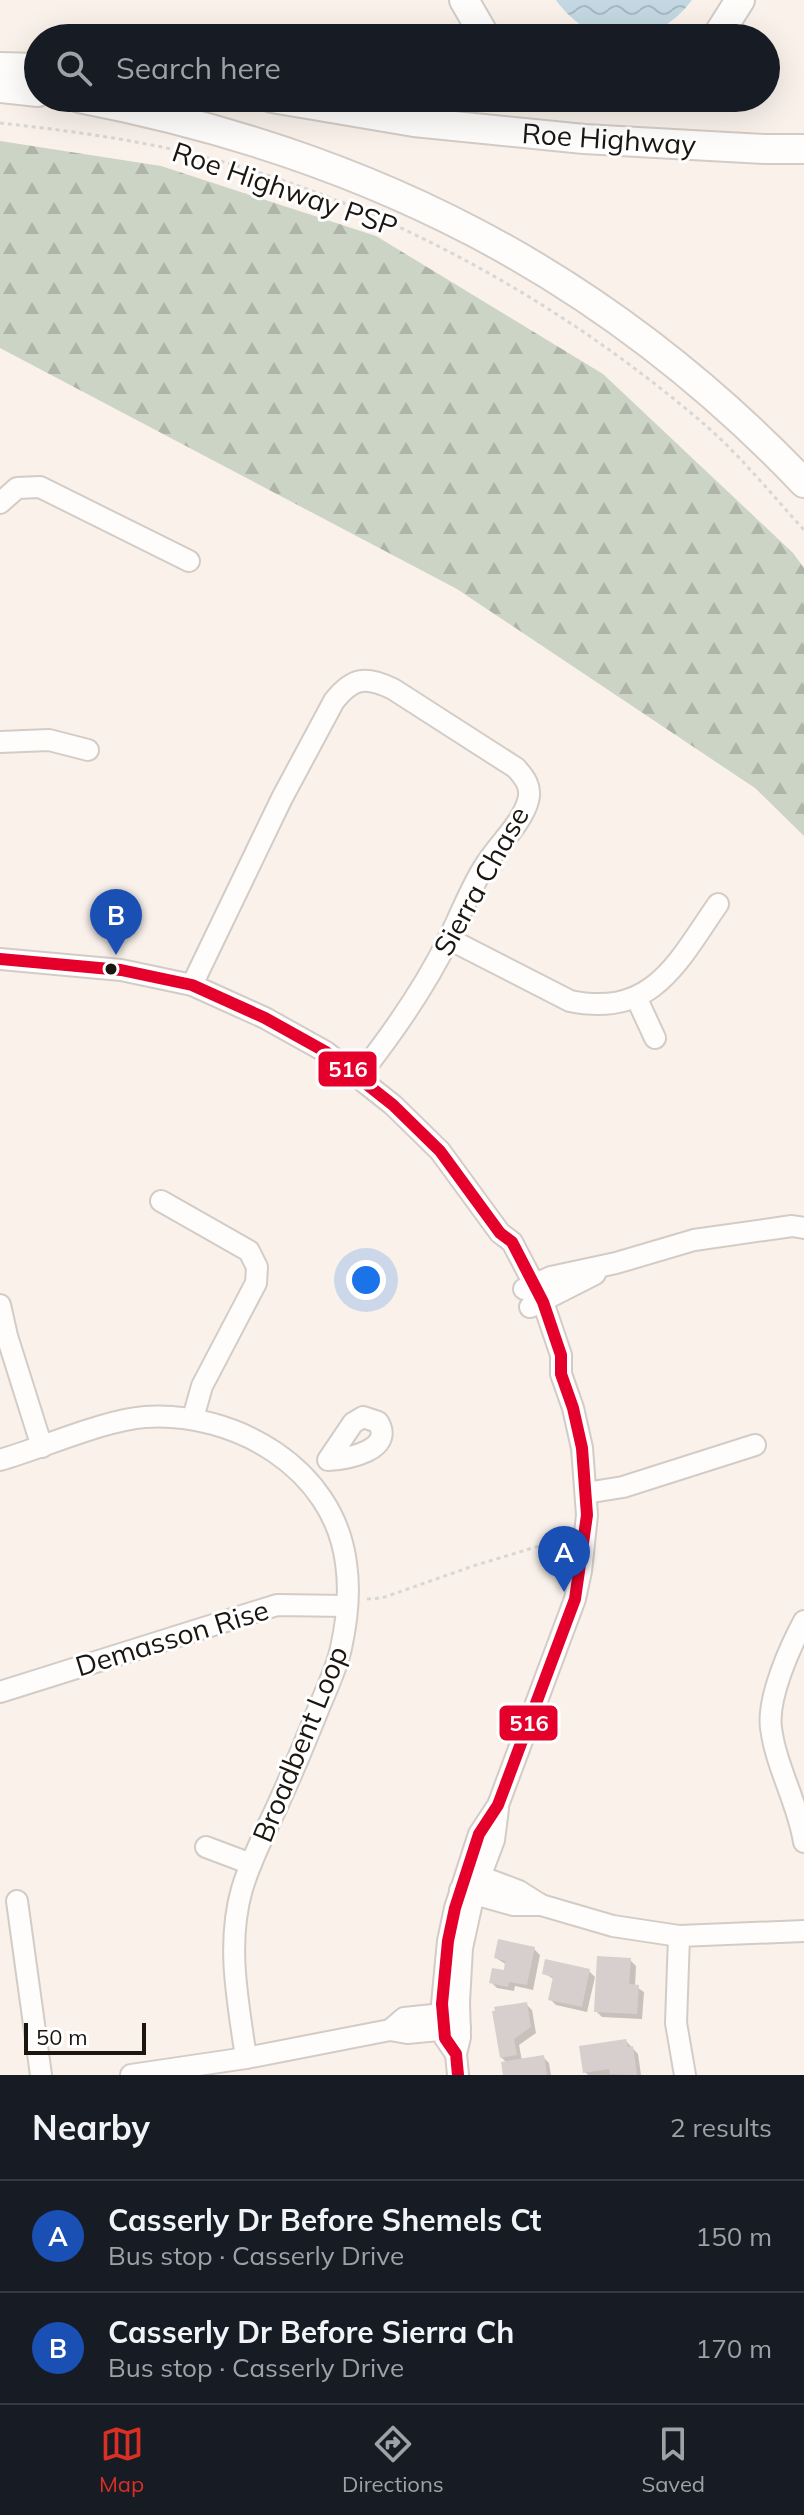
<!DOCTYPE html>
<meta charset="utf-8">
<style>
body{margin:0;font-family:Mulish,sans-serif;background:#242831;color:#f1f3f6}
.scale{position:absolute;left:24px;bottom:20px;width:122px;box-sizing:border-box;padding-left:8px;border:4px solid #1c1611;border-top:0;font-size:22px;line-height:28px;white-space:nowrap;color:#1c1611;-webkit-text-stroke:6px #fff;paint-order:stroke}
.you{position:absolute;left:366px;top:1280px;width:28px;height:28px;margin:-20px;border:6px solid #fff;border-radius:50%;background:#1a73e8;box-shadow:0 0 0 12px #1a73e833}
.badge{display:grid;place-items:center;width:52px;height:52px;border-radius:50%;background:#d93025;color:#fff;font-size:26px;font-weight:700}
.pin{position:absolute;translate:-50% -66px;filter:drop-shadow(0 2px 4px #0008)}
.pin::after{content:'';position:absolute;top:42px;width:28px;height:24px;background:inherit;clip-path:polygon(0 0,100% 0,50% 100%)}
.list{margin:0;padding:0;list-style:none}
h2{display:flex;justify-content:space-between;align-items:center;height:104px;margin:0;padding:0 32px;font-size:34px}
h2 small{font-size:26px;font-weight:400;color:#9ea1a6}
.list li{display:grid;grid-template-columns:52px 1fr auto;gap:24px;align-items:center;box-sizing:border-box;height:112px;padding:0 32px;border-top:2px solid #363941}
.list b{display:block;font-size:30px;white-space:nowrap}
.list p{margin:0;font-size:26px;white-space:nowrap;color:#9ea1a6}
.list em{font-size:26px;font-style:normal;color:#9ea1a6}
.icon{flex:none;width:44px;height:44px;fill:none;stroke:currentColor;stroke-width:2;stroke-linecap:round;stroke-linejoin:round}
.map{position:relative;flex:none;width:804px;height:2075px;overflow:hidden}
.search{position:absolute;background:#171b24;box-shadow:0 8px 32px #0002;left:24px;right:24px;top:24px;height:88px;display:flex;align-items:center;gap:20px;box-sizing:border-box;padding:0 28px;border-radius:44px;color:#9ea1a6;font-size:30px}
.sheet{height:328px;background:#171b24}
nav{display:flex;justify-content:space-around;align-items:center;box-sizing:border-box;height:112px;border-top:2px solid #363941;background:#171b24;font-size:22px;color:#9ea1a6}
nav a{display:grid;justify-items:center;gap:4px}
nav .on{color:#d93025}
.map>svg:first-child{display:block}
.forest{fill:url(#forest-firs)}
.water{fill:url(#water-waves)}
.shadow{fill:#0003}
.building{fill:#d6cfce}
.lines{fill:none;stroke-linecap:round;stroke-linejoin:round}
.minor-casing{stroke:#d3ccc6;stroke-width:24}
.highway-casing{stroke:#d3ccc6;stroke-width:32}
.path{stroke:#d9d7d5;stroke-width:3;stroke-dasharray:4 4;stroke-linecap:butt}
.minor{stroke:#fefdfc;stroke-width:20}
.highway{stroke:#fefdfc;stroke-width:28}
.bus-1-casing{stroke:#fff;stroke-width:18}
.bus-1{stroke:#e4002b;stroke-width:12}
.bus-dot{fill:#1c1611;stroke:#fff;stroke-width:3}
.labels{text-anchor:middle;stroke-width:6;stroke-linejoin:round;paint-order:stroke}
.street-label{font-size:28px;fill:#1c1611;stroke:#fff}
.line-badge{stroke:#fff;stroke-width:3}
.badge-label{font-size:22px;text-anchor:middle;font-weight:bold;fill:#fff}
</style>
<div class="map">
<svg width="804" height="2075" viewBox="0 0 804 2075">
<defs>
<pattern id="forest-firs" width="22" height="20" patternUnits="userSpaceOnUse" patternTransform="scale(2)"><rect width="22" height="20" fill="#cbd4c5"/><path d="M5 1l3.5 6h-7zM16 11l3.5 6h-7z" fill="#aeb5a8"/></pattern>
<pattern id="water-waves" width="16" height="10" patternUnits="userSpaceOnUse" patternTransform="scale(2)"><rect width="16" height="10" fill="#c3d8e2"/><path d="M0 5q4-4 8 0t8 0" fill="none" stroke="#a7b9c1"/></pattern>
</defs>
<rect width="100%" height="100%" fill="#f9f1ea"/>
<path class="forest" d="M0,141l161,25 215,70 227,138 190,179 11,15v268l-49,-48 -298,-199 -457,-241z"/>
<path class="water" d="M556,0h136c-38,50 -99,52 -136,0z"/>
<g class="shadow">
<path d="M534,1949l6,6 -7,35 -18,-4 -1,5 -17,-3 -6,-6 14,-10 2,-7 -11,-7z"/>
<path d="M630,1960l6,6 -1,20 9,6 -2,27 -40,-2 -6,-6z"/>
<path d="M589,1971l6,6 -8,35 -31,-7 -6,-6 5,-19 -11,-7z"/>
<path d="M526,2004l6,6 4,23 -17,12 3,16 21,-4 6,6 2,12h-46l2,-12 -6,-6z"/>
<path d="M626,2041l12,13 3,21h-53l-3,-3z"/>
</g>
<g class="building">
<path d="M498,1939l37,8 -8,38 -18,-3 -1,5 -19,-4 3,-15 12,2 1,-9 -11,-3z"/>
<path d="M597,1956l34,2 -2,26 10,1 -2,29 -43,-2z"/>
<path d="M545,1959l45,10 -8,38 -34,-7 5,-23 -11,-3z"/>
<path d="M527,2002l4,25 -17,12 3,16 -17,3 -8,-47h3l-1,-4z"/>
<path d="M626,2039l2,8 5,-1 4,29 -27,-1 -1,-5 -26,4 -4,-27z"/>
<path d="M544,2055l3,20h-44l-2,-13z"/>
</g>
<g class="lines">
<defs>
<g id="minor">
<path d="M0,503l17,-15 23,-1 149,74"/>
<path d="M0,742l49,-2 39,10"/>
<path d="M449,939l121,62c83,17 107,-38 148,-97"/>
<path d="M0,959l121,11 71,15 73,33 61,34 67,53 47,46 60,82 12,9 22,42 9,18 18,53v19l12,34 9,40 5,67 -6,56 -6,28 -77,206 -19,29 -24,74 -7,33 -6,63 3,34 11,16"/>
<path d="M192,985l90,-187 52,-97c19,-24 32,-25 59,-12l123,79c9,10 16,19 12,33 -7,24 -31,44 -44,66 -14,22 -23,47 -35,71 -24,49 -56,95 -90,138"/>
<path d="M636,997l19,41"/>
<path d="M161,1201l88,50 8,16 -1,16 -54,103 -9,32"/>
<path d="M524,1289l27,-12 65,-14 78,-23 98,-14 12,2"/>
<path d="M0,1305l7,31 35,111"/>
<path d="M530,1307l65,-33"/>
<path d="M363,1417l15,5c17,28 -30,37 -50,38l25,-37z"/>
<path d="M0,1460c42,-12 104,-40 145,-43 90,-6 189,51 201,146 4,27 1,58 -5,85 -4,19 -13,38 -21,57 -14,35 -29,71 -45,106 -12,25 -25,51 -33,78 -16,56 -4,112 4,169"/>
<path d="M586,1493l37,-6 132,-42"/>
<path d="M804,1621c-14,26 -37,77 -33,107 5,39 27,75 33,114"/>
<path d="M0,1692l277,-87 70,1"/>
<path d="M206,1847l45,17"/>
<path d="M469,1872l50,19 22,14"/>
<path d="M460,1890l53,15h28l72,21 66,10 125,-5"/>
<path d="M17,1901l24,174"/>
<path d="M679,1936l-3,87 9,52"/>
<path d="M390,2030l14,-12 49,-5"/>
<path d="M131,2075l115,-17 144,-28 17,3 53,-5"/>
<path d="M458,2075l-2,-21 4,-17 -1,-35 3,-54 12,-55 20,-53 4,-31"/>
</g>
<g id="highway">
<path d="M464,0l22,38"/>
<path d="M716,38l24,-38"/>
<path d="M0,67l38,1"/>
<path d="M0,88l38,4"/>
<path d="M79,98c286,55 523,173 725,385"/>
<path d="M272,98l142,24 170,17 180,10h40"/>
</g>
</defs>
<use href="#minor" class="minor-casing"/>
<use href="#highway" class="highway-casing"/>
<g class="path">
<path d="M0,123c54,6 109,13 162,24 198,42 389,146 542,277 36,31 68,71 100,106"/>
<path d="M367,1599l15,-1 91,-32 93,-28"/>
</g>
<use href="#minor" class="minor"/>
<use href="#highway" class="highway"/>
<defs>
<path id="bus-1" d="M0,959l121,11 71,15 73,33 61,34 67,53 47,46 60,82 12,9 31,60 18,53v19l12,34 9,40 5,67 -12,84 -77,206 -19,29 -24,74 -7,33 -6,63 3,34 11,16 2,21"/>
</defs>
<use href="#bus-1" class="bus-1-casing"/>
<use href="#bus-1" class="bus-1"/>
</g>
<circle class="bus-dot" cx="111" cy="969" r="7"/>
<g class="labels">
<g class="street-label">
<text transform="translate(609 139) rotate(4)" y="10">Roe Highway</text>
<text transform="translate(285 189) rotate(19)" y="10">Roe Highway PSP</text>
<text transform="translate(481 881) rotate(-61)" y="10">Sierra Chase</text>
<text transform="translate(172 1638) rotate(-17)" y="10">Demasson Rise</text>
<text transform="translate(300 1744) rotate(-68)" y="10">Broadbent Loop</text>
</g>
</g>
<g class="line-badge">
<rect x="317" y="1050" width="61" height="38" rx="8" fill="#e4002b"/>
<rect x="498" y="1704" width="61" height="38" rx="8" fill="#e4002b"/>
</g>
<g class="badge-label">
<text x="348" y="1077">516</text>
<text x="529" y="1731">516</text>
</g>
</svg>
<div class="scale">50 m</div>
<div class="you"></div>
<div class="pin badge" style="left:564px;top:1592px;background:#1a4fb4">A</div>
<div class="pin badge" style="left:116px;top:955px;background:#1a4fb4">B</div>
<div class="search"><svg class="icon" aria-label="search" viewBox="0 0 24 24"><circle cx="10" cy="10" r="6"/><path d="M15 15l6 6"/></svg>Search here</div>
</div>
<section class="sheet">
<h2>Nearby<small>2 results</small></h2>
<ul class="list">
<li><span class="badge" style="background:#1a4fb4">A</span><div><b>Casserly Dr Before Shemels Ct</b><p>Bus stop · Casserly Drive</p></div><em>150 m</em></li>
<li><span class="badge" style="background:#1a4fb4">B</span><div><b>Casserly Dr Before Sierra Ch</b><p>Bus stop · Casserly Drive</p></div><em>170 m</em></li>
</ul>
</section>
<nav>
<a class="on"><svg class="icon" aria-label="map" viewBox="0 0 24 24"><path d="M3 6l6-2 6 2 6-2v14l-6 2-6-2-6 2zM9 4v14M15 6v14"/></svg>Map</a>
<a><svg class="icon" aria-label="directions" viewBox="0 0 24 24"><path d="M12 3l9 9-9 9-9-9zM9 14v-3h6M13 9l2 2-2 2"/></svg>Directions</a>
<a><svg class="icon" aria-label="saved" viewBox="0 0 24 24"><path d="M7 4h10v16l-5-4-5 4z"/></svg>Saved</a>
</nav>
